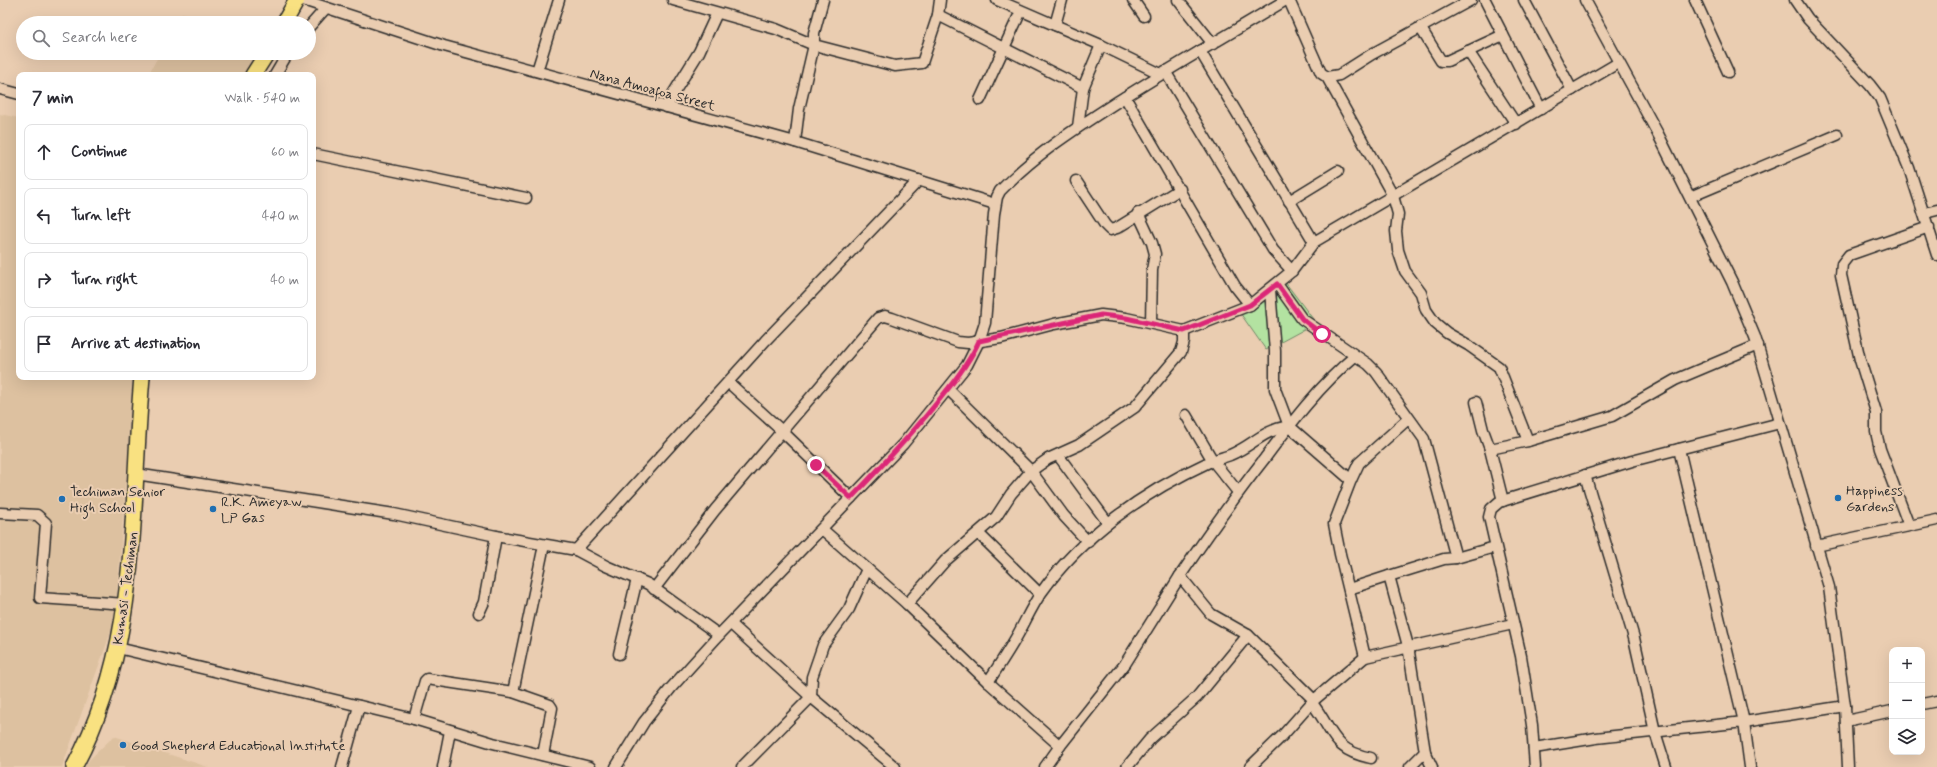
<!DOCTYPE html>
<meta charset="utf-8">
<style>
body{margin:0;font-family:Mynerve,sans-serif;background:#f2f2f3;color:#2b2b33}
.controls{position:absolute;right:12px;bottom:12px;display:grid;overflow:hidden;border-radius:8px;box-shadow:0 4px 16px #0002}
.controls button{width:36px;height:36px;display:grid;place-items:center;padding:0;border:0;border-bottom:1px solid #e1e1e2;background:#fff;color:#2b2b33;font:20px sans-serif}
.stop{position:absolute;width:12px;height:12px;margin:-9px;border:3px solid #db2777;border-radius:50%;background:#fff}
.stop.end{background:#db2777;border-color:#fff;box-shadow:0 1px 4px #0008}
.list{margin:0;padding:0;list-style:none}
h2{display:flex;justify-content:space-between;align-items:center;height:52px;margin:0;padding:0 16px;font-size:17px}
h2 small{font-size:13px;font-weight:400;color:#7c7c81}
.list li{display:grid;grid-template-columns:26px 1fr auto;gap:12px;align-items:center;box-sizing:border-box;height:56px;margin:0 8px 8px;padding:0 8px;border:1px solid #e1e1e2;border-radius:8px}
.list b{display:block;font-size:15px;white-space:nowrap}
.list em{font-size:13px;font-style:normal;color:#7c7c81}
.icon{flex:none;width:22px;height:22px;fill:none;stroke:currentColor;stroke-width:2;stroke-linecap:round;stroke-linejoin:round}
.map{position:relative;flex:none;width:1937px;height:767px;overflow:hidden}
.search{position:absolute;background:#fff;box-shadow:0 4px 16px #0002;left:16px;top:16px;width:300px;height:44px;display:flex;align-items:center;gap:10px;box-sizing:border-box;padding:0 14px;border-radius:22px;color:#7c7c81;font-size:15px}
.panel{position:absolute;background:#fff;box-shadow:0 4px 16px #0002;left:16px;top:72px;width:300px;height:308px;border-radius:8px}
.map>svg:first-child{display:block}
.built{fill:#ddc1a0}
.green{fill:#b3e2a1;stroke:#6f8666}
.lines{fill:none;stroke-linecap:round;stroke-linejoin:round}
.minor-casing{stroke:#2b2b2b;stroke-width:13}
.highway-casing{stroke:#2b2b2b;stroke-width:18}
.minor{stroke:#eacdb1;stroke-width:10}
.highway{stroke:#f9e181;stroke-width:15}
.route{stroke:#db2777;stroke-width:5}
.poi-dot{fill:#1f6fb2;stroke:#eacdb1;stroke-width:1.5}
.labels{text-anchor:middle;stroke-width:4;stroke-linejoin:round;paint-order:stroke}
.street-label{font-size:14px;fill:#2b2b2b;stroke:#eacdb1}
.poi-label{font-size:14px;fill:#2b2b2b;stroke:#eacdb1;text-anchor:start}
</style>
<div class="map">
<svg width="1937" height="767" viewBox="0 0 1937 767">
<rect width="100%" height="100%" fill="#eacdb1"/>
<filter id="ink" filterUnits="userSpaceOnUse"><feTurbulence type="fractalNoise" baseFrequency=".025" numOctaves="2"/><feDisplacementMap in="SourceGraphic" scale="8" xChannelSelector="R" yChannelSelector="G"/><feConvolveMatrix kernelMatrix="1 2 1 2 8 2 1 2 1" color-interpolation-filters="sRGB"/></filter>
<g filter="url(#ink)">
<g class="built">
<path d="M183,13l17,10h-23z"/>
<path d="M160,53h89l7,4 -11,18h-97z"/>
<path d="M0,114l19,4v259h115l-19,244 -53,146h-62z"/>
<path d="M114,736l57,19 37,12h-123l5,-8z"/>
</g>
<path class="green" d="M1285,282l31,41 -50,27 -28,-40z"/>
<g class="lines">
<defs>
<g id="minor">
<path d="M303,0l141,46 351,96 200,62"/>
<path d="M673,0l103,29 38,16 -15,64 -4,33"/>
<path d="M823,0l-9,33v12l81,21 27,-3 16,-48 2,-15"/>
<path d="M997,0l104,45 60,29"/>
<path d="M1133,0l11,16"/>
<path d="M1178,0l35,44"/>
<path d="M1289,0l32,73 6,4 66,119 5,18 -2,17 2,19 7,21 16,22 5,17 9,13 12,10 21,12 31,22 29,74"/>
<path d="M1485,0l56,109"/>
<path d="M1524,0l48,90"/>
<path d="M1585,0l73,134 74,148 23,55 74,250 16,119 3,61"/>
<path d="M1695,0l33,72"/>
<path d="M1795,0l13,19 62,66 10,13 29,70 28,87"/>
<path d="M938,15l145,73"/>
<path d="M1055,25l7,-25"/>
<path d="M309,27l17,-19"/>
<path d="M1420,27l21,34h6l56,-26"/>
<path d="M1200,51l114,191"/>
<path d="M1468,51l48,73"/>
<path d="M537,71l22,-71"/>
<path d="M1165,71l108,179 19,21"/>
<path d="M275,75l13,-22"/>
<path d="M1327,77l12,-2 33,-21 99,-54"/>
<path d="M0,89l19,5"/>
<path d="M1125,97l110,189 15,19"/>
<path d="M980,100l41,-89"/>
<path d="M667,107l6,-13 26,-42 18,-39"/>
<path d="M1078,127l5,-39 18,-43"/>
<path d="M313,154l213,44"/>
<path d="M1076,181l29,44 5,5 7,-2 63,-39"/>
<path d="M1690,197l147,-62"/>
<path d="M1289,201l49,-30"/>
<path d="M1138,213l14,30 3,11 -3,16 -1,53"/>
<path d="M1925,213l12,-3"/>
<path d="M1277,284l25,35 66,45 8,8 48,67 32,119 -12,1 -55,17 19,70 17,106 7,15"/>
<path d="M1270,290l5,61v38l14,37 62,54"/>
<path d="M729,383l53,48 69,67"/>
<path d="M948,389l83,82 33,45 24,26"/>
<path d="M1476,402l7,28 7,19 13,52"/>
<path d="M1186,415l27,46 25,31"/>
<path d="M1408,419l-49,44 -8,17 -17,44 6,30 25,103 148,-33"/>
<path d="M1490,449l38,-8 84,-25 63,-36 83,-35"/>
<path d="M1679,449l65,273 101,-16"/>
<path d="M1058,455l50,68"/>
<path d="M136,474l258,40 102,22 80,14"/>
<path d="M1585,475l49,163 21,94 11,35"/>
<path d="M0,513l37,2 9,8 -6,75 86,6"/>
<path d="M1909,526l-29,-77 -4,-17v-20l-16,-52 -19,-85 1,-11 7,-9 80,-28"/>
<path d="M822,529l85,75 81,78 72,64 -15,21"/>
<path d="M979,534l61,60"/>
<path d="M1816,546l121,-26"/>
<path d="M1456,558l39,-11"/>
<path d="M654,589l61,-79 163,-192 7,-2 7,2 66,24 10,1 33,-5 53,-14 47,-9 25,3 58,13 66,-26 42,-34 22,-29 304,-179"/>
<path d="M1349,589l40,-13"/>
<path d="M907,604l38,-43 51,-44 15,-23 20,-23 17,-12 31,-14 56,-38 46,-55 3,-10v-11"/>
<path d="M479,613l5,-11 12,-66"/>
<path d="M731,624l80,73 84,70"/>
<path d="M719,635l-71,-51 -42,-18 -30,-16 189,-209 154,-161"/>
<path d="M1248,635l-37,-21 -31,-38c27,-40 55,-80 85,-118 27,-36 55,-73 90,-102"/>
<path d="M118,648l296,71 79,24 97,24"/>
<path d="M619,654l18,-75"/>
<path d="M988,682c10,-15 20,-30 29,-46 8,-14 15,-30 24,-43 40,-57 103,-101 166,-130 7,-3 15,-5 23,-8 24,-10 31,-24 59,-29"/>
<path d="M513,692l31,-147"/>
<path d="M1312,703c22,28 19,47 59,55"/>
<path d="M1922,704l15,-3"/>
<path d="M414,719l11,-38 2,-2 86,13 37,13 2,3 -9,47"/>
<path d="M1846,721l46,-10"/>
<path d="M1060,746l65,-82 55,-88"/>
<path d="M1534,748l62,-10 148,-16 6,45"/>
<path d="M342,767l17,-61"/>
<path d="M443,767l7,-36"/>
<path d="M616,767l28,-45 27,-34 48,-53 184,-191 64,-79 12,-24 6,-18 9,-109 3,-17 3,-6c35,-37 78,-64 120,-91 55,-35 111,-67 166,-100"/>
<path d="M742,767l69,-70 1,-20 11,-32 26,-36 18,-40"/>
<path d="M1127,767l23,-28 47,-42 51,-62 66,65 51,-43"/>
<path d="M1250,767l33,-32 31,-35"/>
<path d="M1410,767l15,-15"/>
<path d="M1535,767l-3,-42 -11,-69 -32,-139 2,-8 8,-7 133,-41 148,-38"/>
</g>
<g id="highway">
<path d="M284,23l13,-23"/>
<path d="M253,75l14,-22"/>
<path d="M74,767c67,-124 56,-255 68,-390"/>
</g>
</defs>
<use href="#minor" class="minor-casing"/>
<use href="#highway" class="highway-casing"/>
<use href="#minor" class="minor"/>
<use href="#highway" class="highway"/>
</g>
</g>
<g class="lines" filter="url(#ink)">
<path class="route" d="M816,465l35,33c32,-33 64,-67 92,-103 14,-17 27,-34 36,-54l122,-26 25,3 58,13 66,-26 27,-21 25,35 20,15"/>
</g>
<g class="poi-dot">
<circle cx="1838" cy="498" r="4"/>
<circle cx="62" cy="499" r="4"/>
<circle cx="213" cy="509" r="4"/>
<circle cx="123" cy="745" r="4"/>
</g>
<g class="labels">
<g class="street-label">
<text transform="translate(653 89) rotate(15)" y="5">Nana Amoafoa Street</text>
<text transform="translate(125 588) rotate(-82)" y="5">Kumasi - Techiman</text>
</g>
<g class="poi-label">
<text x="1846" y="495">Happiness<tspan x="1846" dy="16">Gardens</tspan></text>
<text x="70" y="496">Techiman Senior<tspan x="70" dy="16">High School</tspan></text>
<text x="221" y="506">R.K. Ameyaw<tspan x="221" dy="16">LP Gas</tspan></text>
<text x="131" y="750">Good Shepherd Educational Institute</text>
</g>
</g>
</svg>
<div class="controls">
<button>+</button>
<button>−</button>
<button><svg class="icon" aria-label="layers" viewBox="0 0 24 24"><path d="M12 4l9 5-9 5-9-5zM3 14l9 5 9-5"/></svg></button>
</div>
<div class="stop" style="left:1322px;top:334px"></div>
<div class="stop end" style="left:816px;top:465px"></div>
<div class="search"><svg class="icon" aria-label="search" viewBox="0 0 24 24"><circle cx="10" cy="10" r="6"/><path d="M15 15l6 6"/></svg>Search here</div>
<section class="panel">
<h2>7 min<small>Walk · 540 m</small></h2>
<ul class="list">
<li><svg class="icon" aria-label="ahead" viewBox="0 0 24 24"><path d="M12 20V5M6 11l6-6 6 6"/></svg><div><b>Continue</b></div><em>60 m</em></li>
<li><svg class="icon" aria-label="left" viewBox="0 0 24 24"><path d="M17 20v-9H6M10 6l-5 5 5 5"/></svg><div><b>Turn left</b></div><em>440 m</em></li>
<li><svg class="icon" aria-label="right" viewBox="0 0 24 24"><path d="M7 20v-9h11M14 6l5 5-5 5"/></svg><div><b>Turn right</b></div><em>40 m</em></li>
<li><svg class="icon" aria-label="arrive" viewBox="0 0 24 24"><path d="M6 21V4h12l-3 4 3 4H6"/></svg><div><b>Arrive at destination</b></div></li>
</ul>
</section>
</div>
